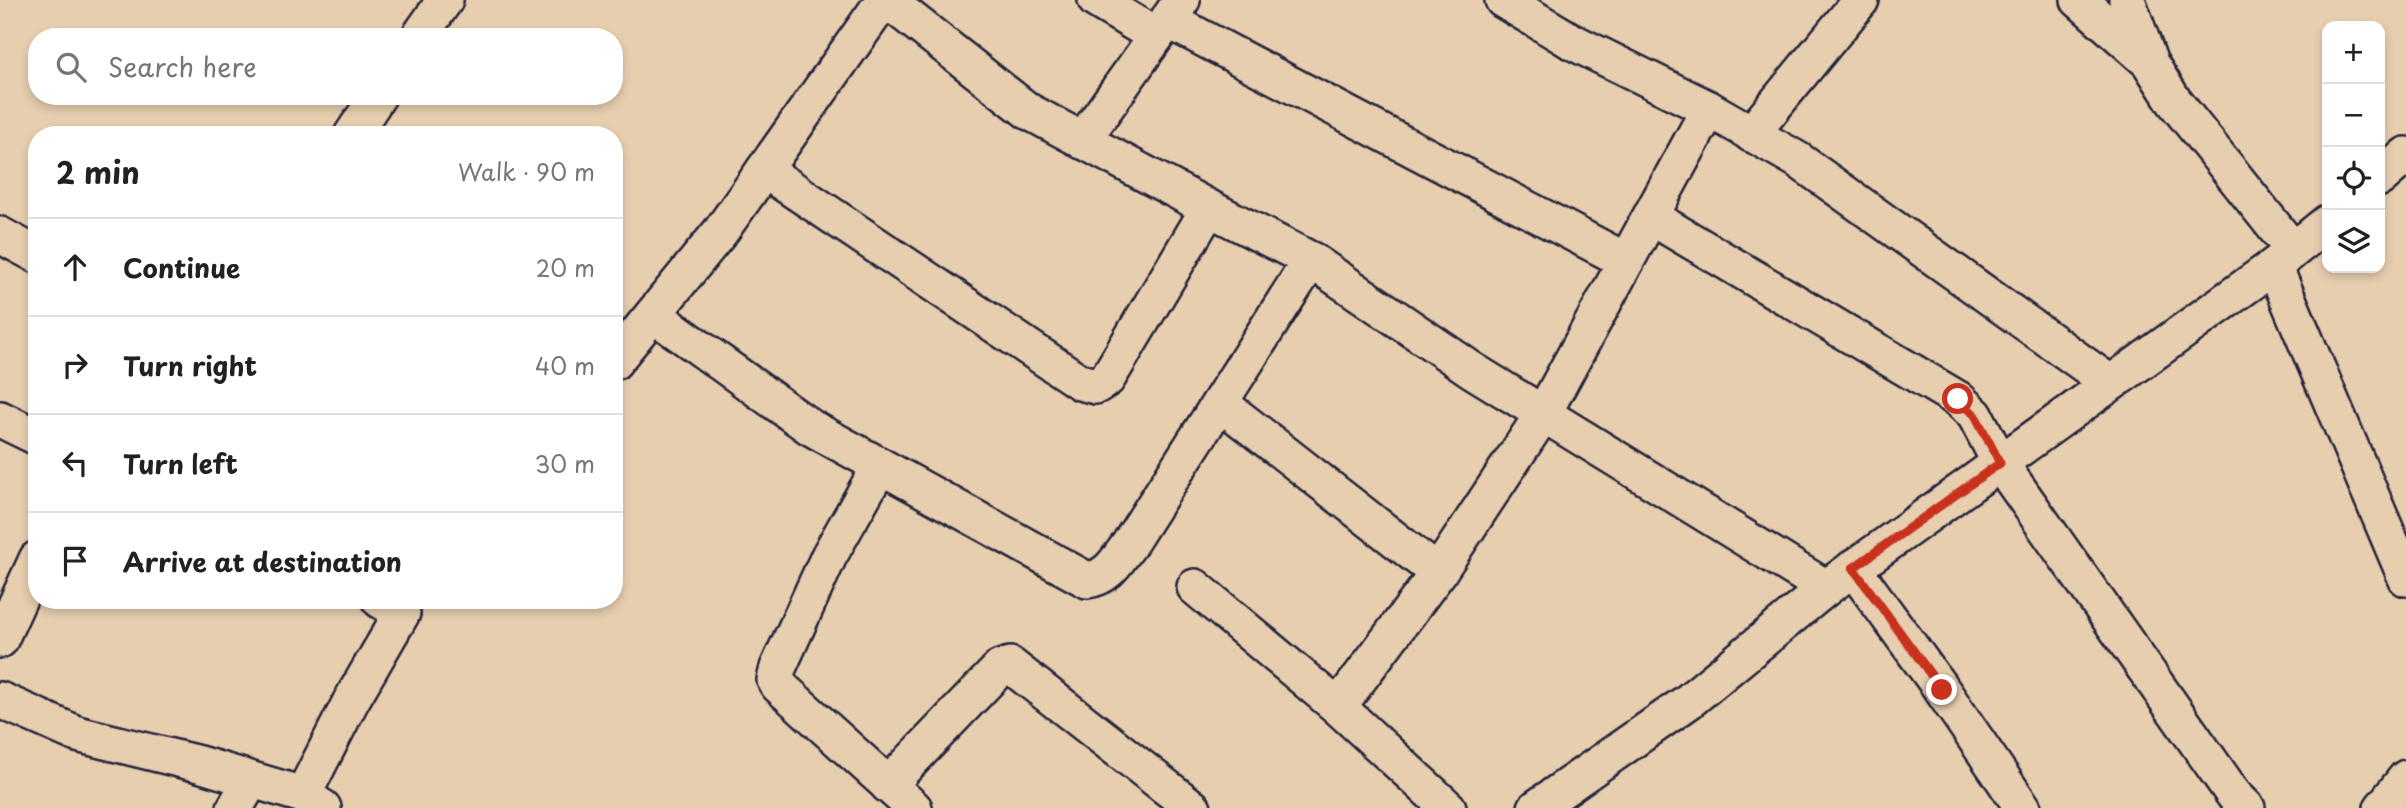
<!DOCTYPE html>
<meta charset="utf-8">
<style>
body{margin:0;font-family:"Playpen Sans",sans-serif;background:#f2f2f2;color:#202124}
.controls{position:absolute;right:21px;top:21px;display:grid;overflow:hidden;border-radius:14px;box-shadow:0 4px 10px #0003}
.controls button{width:63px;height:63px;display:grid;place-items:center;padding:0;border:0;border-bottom:2px solid #e0e0e0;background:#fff;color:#202124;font:35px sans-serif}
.stop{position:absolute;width:21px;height:21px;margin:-16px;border:5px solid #c8321e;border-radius:50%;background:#fff}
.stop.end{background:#c8321e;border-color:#fff;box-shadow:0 2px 7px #0008}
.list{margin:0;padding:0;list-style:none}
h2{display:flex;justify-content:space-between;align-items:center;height:91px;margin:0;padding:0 28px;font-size:30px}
h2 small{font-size:23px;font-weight:400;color:#757577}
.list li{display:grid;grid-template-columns:46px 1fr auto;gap:21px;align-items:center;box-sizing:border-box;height:98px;padding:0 28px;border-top:2px solid #e0e0e0}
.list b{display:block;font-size:26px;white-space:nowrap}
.list em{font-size:23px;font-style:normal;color:#757577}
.icon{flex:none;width:38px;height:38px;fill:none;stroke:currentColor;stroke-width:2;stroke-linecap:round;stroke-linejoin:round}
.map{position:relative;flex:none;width:2406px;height:808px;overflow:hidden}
.search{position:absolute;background:#fff;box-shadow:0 4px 10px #0003;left:28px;top:28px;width:595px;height:77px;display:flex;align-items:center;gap:18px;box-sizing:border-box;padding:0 24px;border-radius:28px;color:#757577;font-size:26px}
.panel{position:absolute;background:#fff;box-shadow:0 4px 10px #0003;left:28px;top:126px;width:595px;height:483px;border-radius:28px}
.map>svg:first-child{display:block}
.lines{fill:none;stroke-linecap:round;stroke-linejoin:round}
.minor-casing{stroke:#22223b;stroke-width:40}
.minor{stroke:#e7ceaf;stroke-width:35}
.route{stroke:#c8321e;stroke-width:9}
</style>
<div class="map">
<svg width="2406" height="808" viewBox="0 0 2406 808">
<rect width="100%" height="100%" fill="#e7ceaf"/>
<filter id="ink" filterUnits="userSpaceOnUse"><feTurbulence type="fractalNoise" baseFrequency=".0143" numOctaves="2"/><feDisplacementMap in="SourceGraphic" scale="14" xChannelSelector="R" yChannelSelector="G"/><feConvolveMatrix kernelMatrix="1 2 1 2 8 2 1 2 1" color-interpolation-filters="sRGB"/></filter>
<g filter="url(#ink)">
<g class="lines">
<defs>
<g id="minor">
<path d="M887,0l141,111 181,97 102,52 161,110 354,218"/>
<path d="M1096,0l60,36"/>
<path d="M1503,0l70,42 136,67 89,51 312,223"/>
<path d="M2079,0l68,60"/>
<path d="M2127,0l23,63 24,38 119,149"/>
<path d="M1168,20l458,241"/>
<path d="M419,37l26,-37"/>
<path d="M1751,134l110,-134"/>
<path d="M352,135l26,-39"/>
<path d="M1082,141l100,-141"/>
<path d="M764,170l316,212 16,4 11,-7 8,-13 94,-158"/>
<path d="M2380,178l26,-23"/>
<path d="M1651,217l307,182 17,16 25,48 234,332 13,13"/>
<path d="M0,235l37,20"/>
<path d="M2274,266l132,312"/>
<path d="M654,315l156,112 277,153c20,-2 29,-18 41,-34l183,-286"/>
<path d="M614,362l107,-131 163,-231"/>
<path d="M1220,403l218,170"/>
<path d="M0,419l37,18"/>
<path d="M880,466l-51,90 -51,112 -3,12 3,5 136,123"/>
<path d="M1853,568l89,122 81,118"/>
<path d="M1195,587l143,120 110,101"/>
<path d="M0,640l37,-81"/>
<path d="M0,700l77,34 122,30 104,31 20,13"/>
<path d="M1338,707l100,-134 105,-159 166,-305"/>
<path d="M888,785l112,-117 10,-3 183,143"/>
<path d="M303,795l48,-94 51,-88 -22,-13"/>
<path d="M235,808l16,-28"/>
<path d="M1536,808l153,-107 137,-113 448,-322 53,-43"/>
<path d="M2382,808l24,-30"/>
</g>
</defs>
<use href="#minor" class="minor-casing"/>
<use href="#minor" class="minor"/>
</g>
</g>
<g class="lines" filter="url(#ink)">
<path class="route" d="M1942,690l-89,-122 147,-105 -25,-48 -17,-16"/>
</g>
</svg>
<div class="controls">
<button>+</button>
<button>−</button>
<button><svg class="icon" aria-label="locate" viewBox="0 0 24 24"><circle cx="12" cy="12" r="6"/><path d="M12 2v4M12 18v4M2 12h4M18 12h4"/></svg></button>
<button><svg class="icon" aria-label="layers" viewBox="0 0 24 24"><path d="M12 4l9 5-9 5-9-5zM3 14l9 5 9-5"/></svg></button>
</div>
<div class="stop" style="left:1958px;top:399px"></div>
<div class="stop end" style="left:1942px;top:690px"></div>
<div class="search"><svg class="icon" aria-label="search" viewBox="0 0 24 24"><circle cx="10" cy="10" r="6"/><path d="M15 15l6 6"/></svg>Search here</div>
<section class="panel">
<h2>2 min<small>Walk · 90 m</small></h2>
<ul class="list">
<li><svg class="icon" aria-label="ahead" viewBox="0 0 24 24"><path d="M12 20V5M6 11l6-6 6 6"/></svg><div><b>Continue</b></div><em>20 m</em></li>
<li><svg class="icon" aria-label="right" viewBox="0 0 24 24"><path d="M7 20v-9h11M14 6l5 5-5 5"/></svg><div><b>Turn right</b></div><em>40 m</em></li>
<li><svg class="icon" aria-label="left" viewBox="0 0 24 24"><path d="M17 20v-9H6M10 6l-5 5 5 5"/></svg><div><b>Turn left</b></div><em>30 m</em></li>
<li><svg class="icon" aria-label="arrive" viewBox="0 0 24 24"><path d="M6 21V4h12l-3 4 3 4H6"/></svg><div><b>Arrive at destination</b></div></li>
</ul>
</section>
</div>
